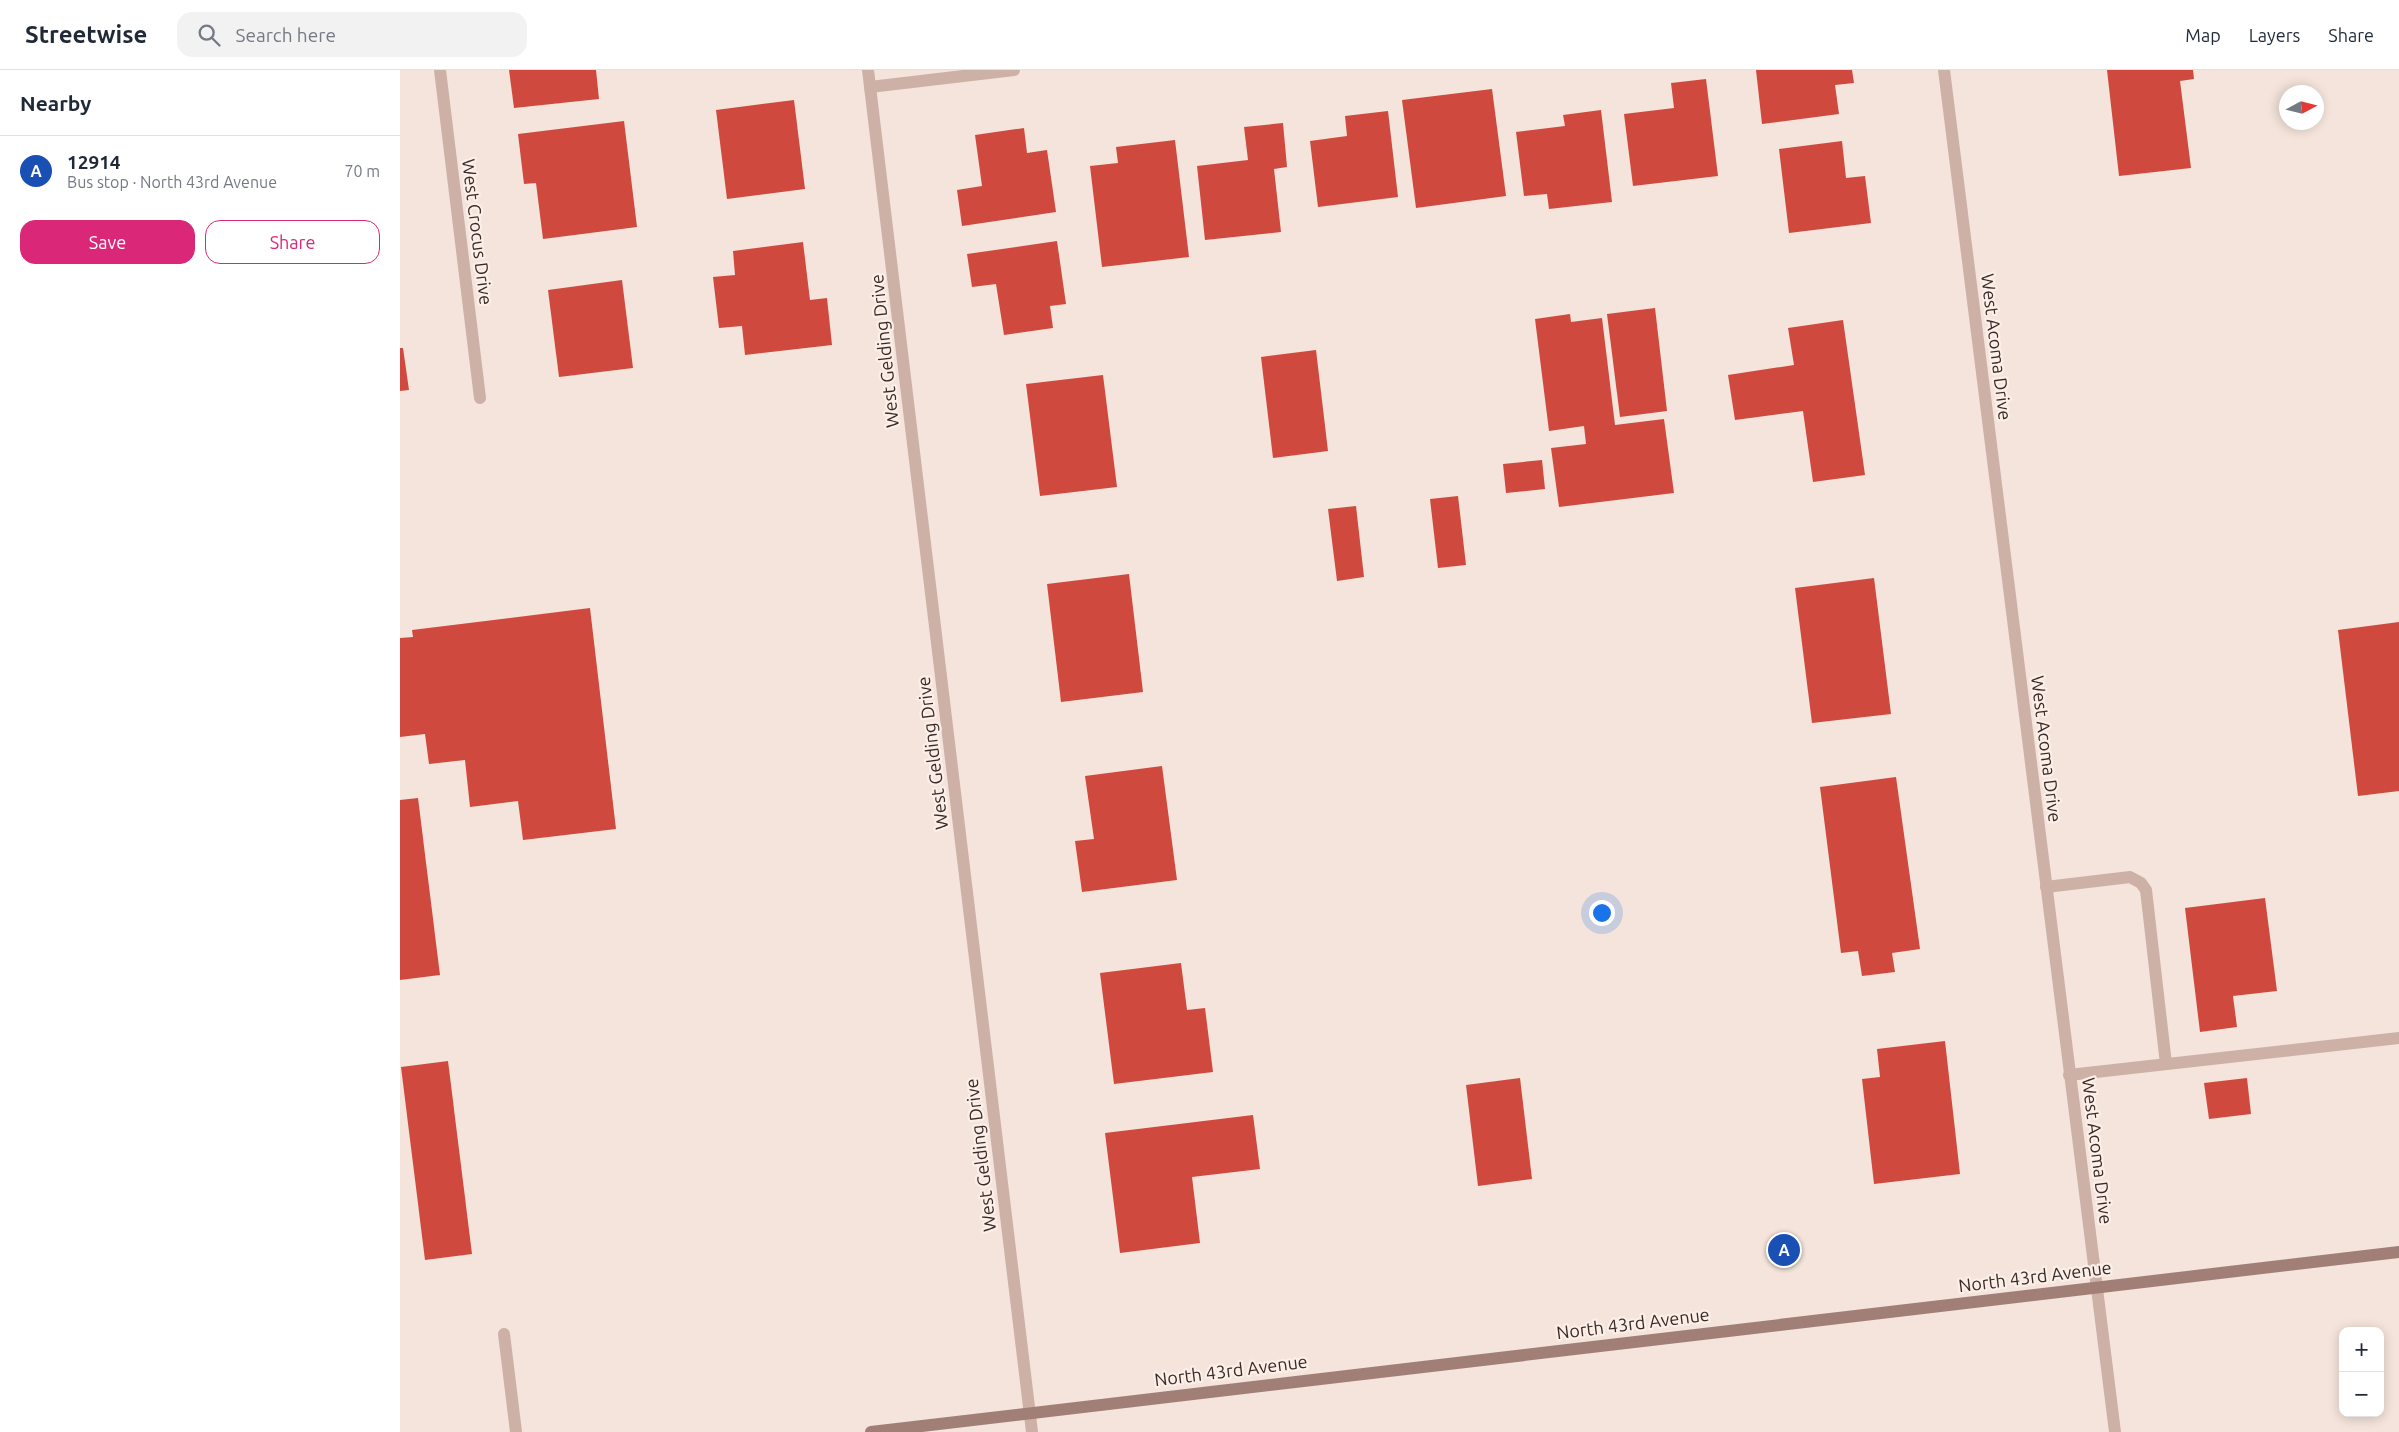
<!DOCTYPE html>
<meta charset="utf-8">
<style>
body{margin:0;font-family:Ubuntu,sans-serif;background:#f2f2f3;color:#1f2937}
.controls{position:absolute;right:15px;bottom:15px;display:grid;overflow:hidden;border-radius:10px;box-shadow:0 2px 12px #0003}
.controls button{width:45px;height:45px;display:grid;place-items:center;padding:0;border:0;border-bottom:1px solid #e0e1e3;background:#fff;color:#1f2937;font:25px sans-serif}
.compass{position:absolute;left:1879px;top:15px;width:45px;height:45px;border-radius:50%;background:#fff;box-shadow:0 2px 12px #0003;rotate:83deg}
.you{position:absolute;left:1201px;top:842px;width:18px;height:18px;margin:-12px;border:4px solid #fff;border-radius:50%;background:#1a73e8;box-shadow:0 0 0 8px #1a73e833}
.badge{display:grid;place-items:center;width:32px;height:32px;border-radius:50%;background:#db2777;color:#fff;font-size:16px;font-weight:700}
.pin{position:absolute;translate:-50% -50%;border:2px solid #fff;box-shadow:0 1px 5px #0006}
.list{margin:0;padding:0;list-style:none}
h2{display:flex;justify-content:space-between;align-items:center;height:65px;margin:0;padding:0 20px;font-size:21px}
h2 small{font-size:16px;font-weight:400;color:#747a83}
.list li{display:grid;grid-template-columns:32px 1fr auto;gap:15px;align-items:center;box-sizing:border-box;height:70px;padding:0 20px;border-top:1px solid #e0e1e3}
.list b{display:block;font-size:19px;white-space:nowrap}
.list p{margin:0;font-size:16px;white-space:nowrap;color:#747a83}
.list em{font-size:16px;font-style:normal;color:#747a83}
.actions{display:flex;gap:10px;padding:15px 20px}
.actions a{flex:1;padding:11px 0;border:1px solid #db2777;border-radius:15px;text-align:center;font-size:18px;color:#db2777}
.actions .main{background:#db2777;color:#fff}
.icon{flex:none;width:28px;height:28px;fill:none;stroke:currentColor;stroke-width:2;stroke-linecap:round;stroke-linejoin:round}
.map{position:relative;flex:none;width:1999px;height:1362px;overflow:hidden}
header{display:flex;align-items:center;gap:30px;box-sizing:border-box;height:70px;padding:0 25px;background:#fff;border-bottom:1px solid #e0e1e3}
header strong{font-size:24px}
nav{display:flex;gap:28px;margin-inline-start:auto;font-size:18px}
.search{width:350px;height:45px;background:#f2f2f3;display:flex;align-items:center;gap:12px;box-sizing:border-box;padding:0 18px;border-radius:15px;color:#747a83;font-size:19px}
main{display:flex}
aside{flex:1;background:#fff}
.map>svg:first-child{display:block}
.building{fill:#cf493e}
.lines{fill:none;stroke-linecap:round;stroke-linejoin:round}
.service{stroke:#cdb1a6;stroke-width:12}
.minor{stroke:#cdb1a6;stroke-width:12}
.tertiary{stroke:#cdb1a6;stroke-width:12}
.secondary{stroke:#a17f77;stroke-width:12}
.labels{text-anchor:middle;stroke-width:4.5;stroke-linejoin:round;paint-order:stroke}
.street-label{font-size:18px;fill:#392a28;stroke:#fbefe8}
</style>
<header>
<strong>Streetwise</strong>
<div class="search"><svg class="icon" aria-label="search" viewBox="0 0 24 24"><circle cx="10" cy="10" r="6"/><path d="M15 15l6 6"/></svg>Search here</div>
<nav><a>Map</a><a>Layers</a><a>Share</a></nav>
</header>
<main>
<aside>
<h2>Nearby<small></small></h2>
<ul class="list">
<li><span class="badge" style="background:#1a4fb4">A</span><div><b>12914</b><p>Bus stop · North 43rd Avenue</p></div><em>70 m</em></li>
</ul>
<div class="actions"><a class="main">Save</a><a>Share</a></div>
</aside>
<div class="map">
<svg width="1999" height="1362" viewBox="0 0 1999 1362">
<rect width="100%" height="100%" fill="#f4e4db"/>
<g class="building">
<path d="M109,0h87l3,29 -85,9z"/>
<path d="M1356,0h96l2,13 -19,2 4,29 -77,10z"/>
<path d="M1707,0h86l1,9 -14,2 11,87 -72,8z"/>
<path d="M1306,9l12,97 -85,10 -9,-72 50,-6 -3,-25z"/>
<path d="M1092,19l14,107 -90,12 -14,-108z"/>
<path d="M394,30l11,89 -78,10 -11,-89z"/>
<path d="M1201,40l11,92 -63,7 -2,-15 -23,2 -8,-64 49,-6 -2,-11z"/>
<path d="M988,41l10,86 -80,10 -8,-66 37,-5 -2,-20z"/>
<path d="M224,51l13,106 -94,12 -7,-56 -12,1 -6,-50z"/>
<path d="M883,53l4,44 -13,2 7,63 -76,8 -8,-74 51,-6 -4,-33z"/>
<path d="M624,58l3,25 20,-3 9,62 -94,14 -5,-36 25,-4 -7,-51z"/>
<path d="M775,70l14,117 -87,10 -12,-101 28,-3 -2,-16z"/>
<path d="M1442,71l4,37 19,-2 6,47 -82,10 -10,-84z"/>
<path d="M657,171l9,63 -16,2 3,22 -49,7 -8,-51 -24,3 -5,-33z"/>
<path d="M403,172l7,58 17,-2 5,47 -87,10 -3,-29 -23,2 -6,-51 22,-2 -2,-24z"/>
<path d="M222,210l11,88 -74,9 -11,-87z"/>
<path d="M1255,238l12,103 -47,6 -13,-103z"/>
<path d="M1170,244l1,8 31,-4 13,107 49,-6 10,74 -115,14 -8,-59 35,-4 -2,-18 -35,5 -14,-112z"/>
<path d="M1443,250l22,155 -52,7 -10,-71 -68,9 -7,-45 66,-10 -6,-37z"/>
<path d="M0,278h3l6,42 -9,1z"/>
<path d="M916,280l12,101 -55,7 -12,-101z"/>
<path d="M703,305l14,112 -77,9 -14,-112z"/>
<path d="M1142,390l3,29 -39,4 -3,-29z"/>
<path d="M1058,426l8,69 -28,3 -8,-69z"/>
<path d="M956,436l8,71 -27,4 -9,-72z"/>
<path d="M729,504l14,118 -82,10 -14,-118z"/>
<path d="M1474,508l17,136 -79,9 -17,-135z"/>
<path d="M190,538l26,221 -93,11 -5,-39 -48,6 -5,-47 -36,4 -4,-30 -25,3v-99l13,-1 -1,-7z"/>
<path d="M1999,552v169l-41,5 -20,-166z"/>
<path d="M762,696l15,114 -95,12 -7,-51 19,-2 -9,-63z"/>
<path d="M1496,707l24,172 -28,4 3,19 -33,4 -4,-25 -17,2 -21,-166z"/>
<path d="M18,728l22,177 -40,5v-180z"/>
<path d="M1865,828l12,93 -44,5 4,31 -37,5 -15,-124z"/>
<path d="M781,893l6,47 18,-2 8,64 -99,12 -14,-111z"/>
<path d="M1545,971l15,133 -86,10 -12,-105 18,-2 -3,-28z"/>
<path d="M48,991l24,193 -47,6 -24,-193z"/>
<path d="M1120,1008l12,101 -54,7 -12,-101z"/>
<path d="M1847,1008l4,36 -42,5 -5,-36z"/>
<path d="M853,1045l7,54 -68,8 8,66 -80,10 -15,-120z"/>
<path d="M1399,1175l1,7 -19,2 -1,-8z"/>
</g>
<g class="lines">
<g class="service">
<path d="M1646,817l84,-10 11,6 5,7 20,174"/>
<path d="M1669,1005l330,-37"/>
<path d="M104,1264l12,98"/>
</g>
<g class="minor">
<path d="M40,0l40,328"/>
<path d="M468,0l164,1362"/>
<path d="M470,17l144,-17"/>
</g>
<path class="tertiary" d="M1544,0l171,1362"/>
<path class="secondary" d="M471,1362l1528,-180"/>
</g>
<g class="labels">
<g class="street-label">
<text transform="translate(77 162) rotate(83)" y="6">West Crocus Drive</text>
<text transform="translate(1596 277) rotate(83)" y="6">West Acoma Drive</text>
<text transform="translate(485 281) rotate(-96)" y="6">West Gelding Drive</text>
<text transform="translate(1646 679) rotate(83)" y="6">West Acoma Drive</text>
<text transform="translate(533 683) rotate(-97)" y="6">West Gelding Drive</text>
<text transform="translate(1697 1081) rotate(83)" y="6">West Acoma Drive</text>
<text transform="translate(581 1085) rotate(-97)" y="6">West Gelding Drive</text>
<text transform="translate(1635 1207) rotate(-7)" y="6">North 43rd Avenue</text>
<text transform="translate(1233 1254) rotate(-7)" y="6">North 43rd Avenue</text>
<text transform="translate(831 1301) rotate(-7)" y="6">North 43rd Avenue</text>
</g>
</g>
</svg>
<div class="controls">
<button>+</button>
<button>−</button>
</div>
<svg class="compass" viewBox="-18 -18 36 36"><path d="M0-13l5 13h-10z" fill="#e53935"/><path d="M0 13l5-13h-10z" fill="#747a83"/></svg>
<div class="you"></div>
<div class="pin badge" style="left:1384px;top:1180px;background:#1a4fb4">A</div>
</div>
</main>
